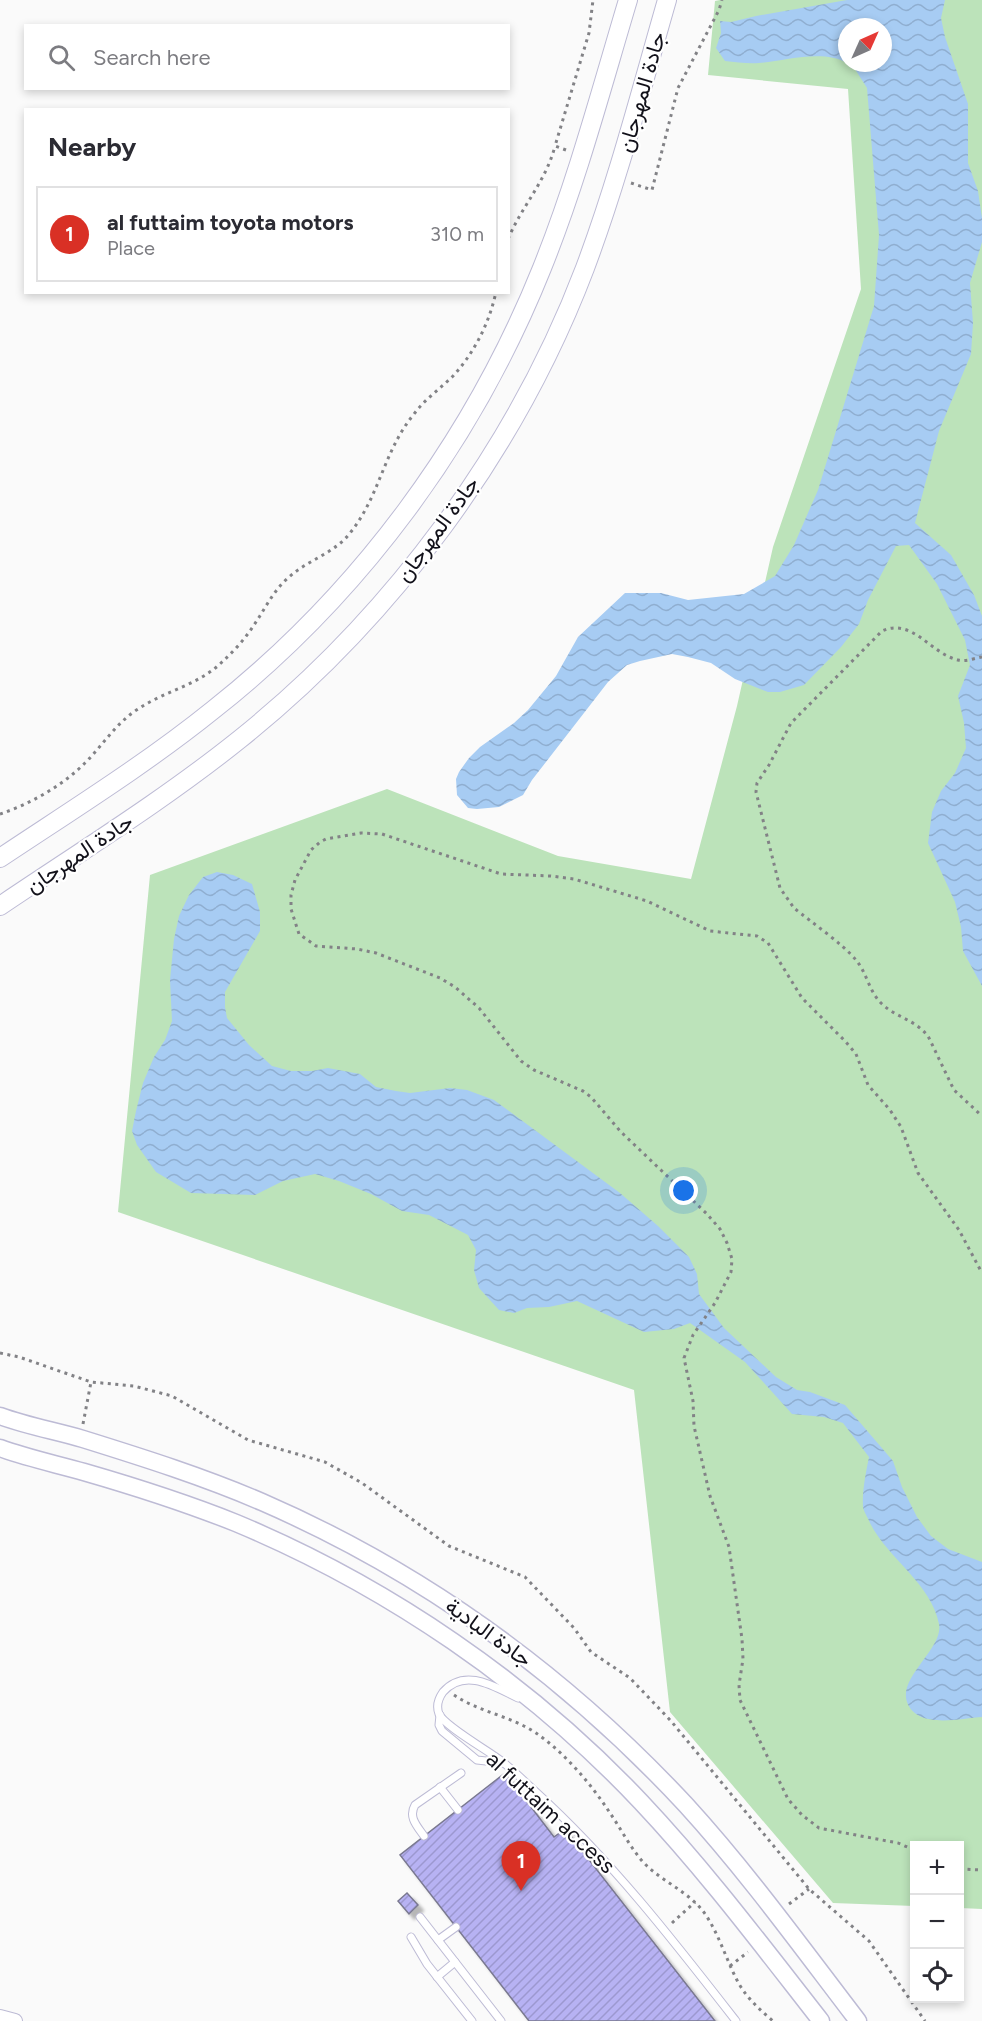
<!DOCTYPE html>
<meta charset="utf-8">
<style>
body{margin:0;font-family:Figtree,Vazirmatn,sans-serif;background:#f2f2f3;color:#2b2b33}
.controls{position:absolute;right:18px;bottom:18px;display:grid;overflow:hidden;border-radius:0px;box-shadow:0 3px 9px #0003}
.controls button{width:54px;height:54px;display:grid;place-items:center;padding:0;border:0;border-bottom:2px solid #e1e1e2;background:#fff;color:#2b2b33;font:30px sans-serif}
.compass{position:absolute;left:838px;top:18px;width:54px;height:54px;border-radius:50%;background:#fff;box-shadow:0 3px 9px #0003;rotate:45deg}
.you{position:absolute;left:684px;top:1191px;width:21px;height:21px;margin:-15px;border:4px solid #fff;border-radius:50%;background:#1a73e8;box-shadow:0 0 0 9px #1a73e833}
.badge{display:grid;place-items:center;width:39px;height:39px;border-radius:50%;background:#d93025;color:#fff;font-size:20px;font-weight:700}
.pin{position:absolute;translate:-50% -50px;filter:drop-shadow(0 2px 3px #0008)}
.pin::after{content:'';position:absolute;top:32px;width:21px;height:18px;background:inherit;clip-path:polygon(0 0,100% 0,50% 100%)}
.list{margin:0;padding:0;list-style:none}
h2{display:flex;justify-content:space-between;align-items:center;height:78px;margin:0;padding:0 24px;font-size:26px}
h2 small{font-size:20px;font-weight:400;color:#7c7c81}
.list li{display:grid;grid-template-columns:39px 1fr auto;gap:18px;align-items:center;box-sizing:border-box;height:96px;margin:0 12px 12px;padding:0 12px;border:2px solid #e1e1e2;border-radius:0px}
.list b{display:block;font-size:22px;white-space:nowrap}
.list p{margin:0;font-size:20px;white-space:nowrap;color:#7c7c81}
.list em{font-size:20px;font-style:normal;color:#7c7c81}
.icon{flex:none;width:33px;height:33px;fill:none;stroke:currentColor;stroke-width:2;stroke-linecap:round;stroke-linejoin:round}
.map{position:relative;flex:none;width:982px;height:2021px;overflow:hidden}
.search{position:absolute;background:#fff;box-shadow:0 3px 9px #0003;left:24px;top:24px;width:486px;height:66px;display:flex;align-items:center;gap:15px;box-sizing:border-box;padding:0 21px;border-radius:0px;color:#7c7c81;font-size:22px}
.panel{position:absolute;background:#fff;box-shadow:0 3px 9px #0003;left:24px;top:108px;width:486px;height:186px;border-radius:0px}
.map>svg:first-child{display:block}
.green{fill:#bce3ba;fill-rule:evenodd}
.water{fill:url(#water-waves)}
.building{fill:url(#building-hatch);stroke:#7a7990;stroke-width:1.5;filter:url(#shadow)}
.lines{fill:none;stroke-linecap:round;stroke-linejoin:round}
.service-casing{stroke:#bdbbd5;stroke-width:9}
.minor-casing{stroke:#bdbbd5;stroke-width:16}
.tertiary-casing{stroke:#bdbbd5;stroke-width:19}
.secondary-casing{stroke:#bdbbd5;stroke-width:20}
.path{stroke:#828286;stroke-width:3;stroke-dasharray:3 4.5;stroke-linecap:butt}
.service{stroke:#fff;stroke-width:7}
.minor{stroke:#fff;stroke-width:14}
.tertiary{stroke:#fff;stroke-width:16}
.secondary{stroke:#fff;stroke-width:18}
.labels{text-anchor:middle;stroke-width:4.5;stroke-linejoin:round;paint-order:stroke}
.street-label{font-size:22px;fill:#12111a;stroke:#fff}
</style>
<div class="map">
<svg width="982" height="2021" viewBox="0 0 982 2021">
<defs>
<pattern id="water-waves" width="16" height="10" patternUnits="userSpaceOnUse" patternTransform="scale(1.5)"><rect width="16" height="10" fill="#a7ccf3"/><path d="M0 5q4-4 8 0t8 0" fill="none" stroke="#8faed0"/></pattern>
<pattern id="building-hatch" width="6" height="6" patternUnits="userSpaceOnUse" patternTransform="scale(1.5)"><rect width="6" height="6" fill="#b7b2f3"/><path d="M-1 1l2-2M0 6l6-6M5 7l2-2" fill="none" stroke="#9c98d0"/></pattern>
<filter id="shadow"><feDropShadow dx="5.5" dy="5.5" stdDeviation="1.5" flood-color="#0004"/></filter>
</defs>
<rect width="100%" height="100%" fill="#fafafa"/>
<path class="green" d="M720,0h262v1909l-22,-1v-62h-46v60l-81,-3 -163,-191 -36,-322 -516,-178 32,-337 237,-86 171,67 133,23 46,-173 36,-159 88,-258 -13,-200 -140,-14 7,-74zM847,27h36v36h-36z"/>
<g class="water">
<path d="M847,0h98l-4,18 4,19 23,67v59l10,28 4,27v24l-12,41 3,40 -2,31 -32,77 -24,92 36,32 23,40 8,21v370l-19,-35 -2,-24 -6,-25 -27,-59 4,-31 9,-21 14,-18 11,-25 -2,-25 -6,-27 12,-31 -5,-25 -28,-56 -28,-39 -13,1 -28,54 -9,24 -18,23 -37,38 -24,7h-12l-33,-13 -24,-16 -23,-6 -16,-3 -32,7 -13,4 -19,17 -76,98 -9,15 -24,12 -22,2 -9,-1 -11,-13 -1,-16 3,-7 10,-14 11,-11 34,-24 14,-13 28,-34 22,-39 47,-44h36l27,7 56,-6 31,-18 19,-31 24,-55 56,-184 5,-71 -12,-147 -14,-22 -6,-3h36v-36h-36v36c-25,-14 -61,-2 -88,0 -11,1 -23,-1 -34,-2l-9,-13 5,-15 -1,-12 11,1 25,-6z"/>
<path d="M217,872l16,3 19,9 8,28v19l-35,61v15l2,11 22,27 23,21 19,5h21l16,-3 32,6 16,13 20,4 14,2 40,-5 17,2 27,10 126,93 38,33 31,31 8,17 2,20 25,34 52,49 21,13 13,2 35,13 48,56 9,26 15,30 14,19 17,13 34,13v155c-21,1 -65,13 -75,-15 -9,-25 37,-54 32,-78 -8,-41 -51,-65 -69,-101 -2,-5 -6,-11 -7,-16 -1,-16 3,-35 6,-50l-26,-34 -19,-6 -32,-3 -47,-52 -55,-39 -16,6 -30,3 -67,-31 -28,6 -22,1 -13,5 -15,-3 -20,-22 -5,-18 2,-20 -8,-15 -39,-20 -27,-4 -31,-17 -32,-13 -24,-7 -32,7 -28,14 -64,-2 -35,-21 -19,-27 -5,-14 4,-20 7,-28 11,-26 11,-17 7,-19 -2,-41 4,-41 5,-23 10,-21 14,-18z"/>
</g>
<g class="building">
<path d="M505,1773l49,64 11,-8 150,192h-186l-129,-166z"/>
<path d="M407,1893l11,12 -9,9 -11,-13z"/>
</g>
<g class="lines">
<defs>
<g id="service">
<path d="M518,1698c-23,-11 -53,-31 -75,-6 -5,7 -7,14 -4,22 6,13 52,38 65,49 11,9 21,19 31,28 76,69 138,149 201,230"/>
<path d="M440,1715l-1,10 3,6 35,29 27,3"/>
<path d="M440,1787l18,23"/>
<path d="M424,1836c-7,-10 -16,-19 -9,-31l46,-32"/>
<path d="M420,1917l81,104"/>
<path d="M411,1937l16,27 45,57"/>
<path d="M438,1940l18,-13"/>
<path d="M437,1977l18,-15"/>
</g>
<path id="minor" d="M0,2017l15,4"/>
<g id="tertiary">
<path d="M0,1416c27,10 56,15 83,23 61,19 121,38 179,63 161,70 304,174 424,303 62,68 116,143 172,216"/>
<path d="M0,1448c27,10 56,16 84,24 52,15 102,31 152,51 151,63 293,160 405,279 65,69 122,145 180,219"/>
</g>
<g id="secondary">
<path d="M0,858c72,-48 146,-94 213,-148 146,-115 260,-270 329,-442 35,-87 59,-178 86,-268"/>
<path d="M0,906c80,-54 164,-106 240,-167 151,-121 276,-289 345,-471 33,-88 56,-178 82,-268"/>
</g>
</defs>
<use href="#service" class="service-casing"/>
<use href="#minor" class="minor-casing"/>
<use href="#tertiary" class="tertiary-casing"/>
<use href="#secondary" class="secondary-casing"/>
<g class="path">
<path d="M566,150l-11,-4 34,-113 4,-33"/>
<path d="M631,183l21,7 26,-102 41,-78 3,-10"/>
<path d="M508,239c14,-33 38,-58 47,-93"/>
<path d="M982,657c-7,1 -16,5 -24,3 -27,-6 -46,-43 -76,-29l-91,92 -22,42 -12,18 -1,9 24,96 14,20c17,14 49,36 62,52 11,13 13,32 26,44 15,14 32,15 46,32l26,54 28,26"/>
<path d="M0,814c30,-10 62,-28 85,-51 18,-18 31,-40 53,-54 27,-18 60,-24 83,-46 12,-11 24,-24 33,-38 11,-16 19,-34 34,-47 19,-18 46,-24 62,-45 30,-37 33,-81 64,-119 11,-15 26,-25 39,-38 21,-23 36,-52 43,-84"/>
<path d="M0,1353l19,4 72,25 43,4 38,10 76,44 77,22 37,21 87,63 76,31 49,51 17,24 39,26 41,43 138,168 60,52 56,80"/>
<path d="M83,1424l8,-42"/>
<path d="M454,1695c25,17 57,21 82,38 29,20 55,51 74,80 11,16 20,34 33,49 18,19 43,28 60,49 16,22 23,49 36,73 9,15 21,26 34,37"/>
<path d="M914,1850l-16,-7 -79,-15 -17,-13 -14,-16 -48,-99 -1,-15 4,-26 -1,-20 -13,-92 -19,-51 -16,-70 -1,-25 -9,-43 9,-23 22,-32 16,-31 1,-13 -5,-16 -7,-14 -13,-15 -86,-82 -30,-35 -8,-6 -49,-21 -13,-9 -42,-53 -24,-21 -15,-9 -64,-25 -19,-4 -41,-3 -17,-12 -8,-25v-14l4,-15 16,-30 9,-8 6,-3 35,-6 21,1 119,40 50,2 23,3 73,22 63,30 47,5 11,7 34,55 43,43 11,13 12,31 22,25 11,17 17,46 41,57 23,43"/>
<path d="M960,1869l22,1"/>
<path d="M789,1904l20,-15"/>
<path d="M672,1923l23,-21"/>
<path d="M730,1966l18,-14"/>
</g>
<use href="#service" class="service"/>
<use href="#minor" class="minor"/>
<use href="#tertiary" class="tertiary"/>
<use href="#secondary" class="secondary"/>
</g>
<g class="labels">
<g class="street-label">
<text transform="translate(641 92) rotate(-74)" y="8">جادة المهرجان</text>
<text transform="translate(437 529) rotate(-54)" y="8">جادة المهرجان</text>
<text transform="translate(79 853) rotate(-34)" y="8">جادة المهرجان</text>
<text transform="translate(489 1632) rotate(36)" y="8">جادة البادية</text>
<text transform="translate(551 1812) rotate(43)" y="8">al futtaim access</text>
</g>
</g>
</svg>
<div class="controls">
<button>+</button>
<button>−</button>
<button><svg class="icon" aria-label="locate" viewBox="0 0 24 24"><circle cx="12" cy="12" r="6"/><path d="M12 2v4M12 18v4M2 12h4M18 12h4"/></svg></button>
</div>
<svg class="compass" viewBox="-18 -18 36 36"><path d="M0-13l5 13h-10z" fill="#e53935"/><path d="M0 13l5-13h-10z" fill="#7c7c81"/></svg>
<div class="you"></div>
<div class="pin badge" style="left:521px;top:1891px">1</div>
<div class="search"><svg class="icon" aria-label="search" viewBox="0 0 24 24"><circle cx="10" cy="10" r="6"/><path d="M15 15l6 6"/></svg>Search here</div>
<section class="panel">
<h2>Nearby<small></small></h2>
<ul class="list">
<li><span class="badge">1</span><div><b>al futtaim toyota motors</b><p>Place</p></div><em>310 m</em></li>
</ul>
</section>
</div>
